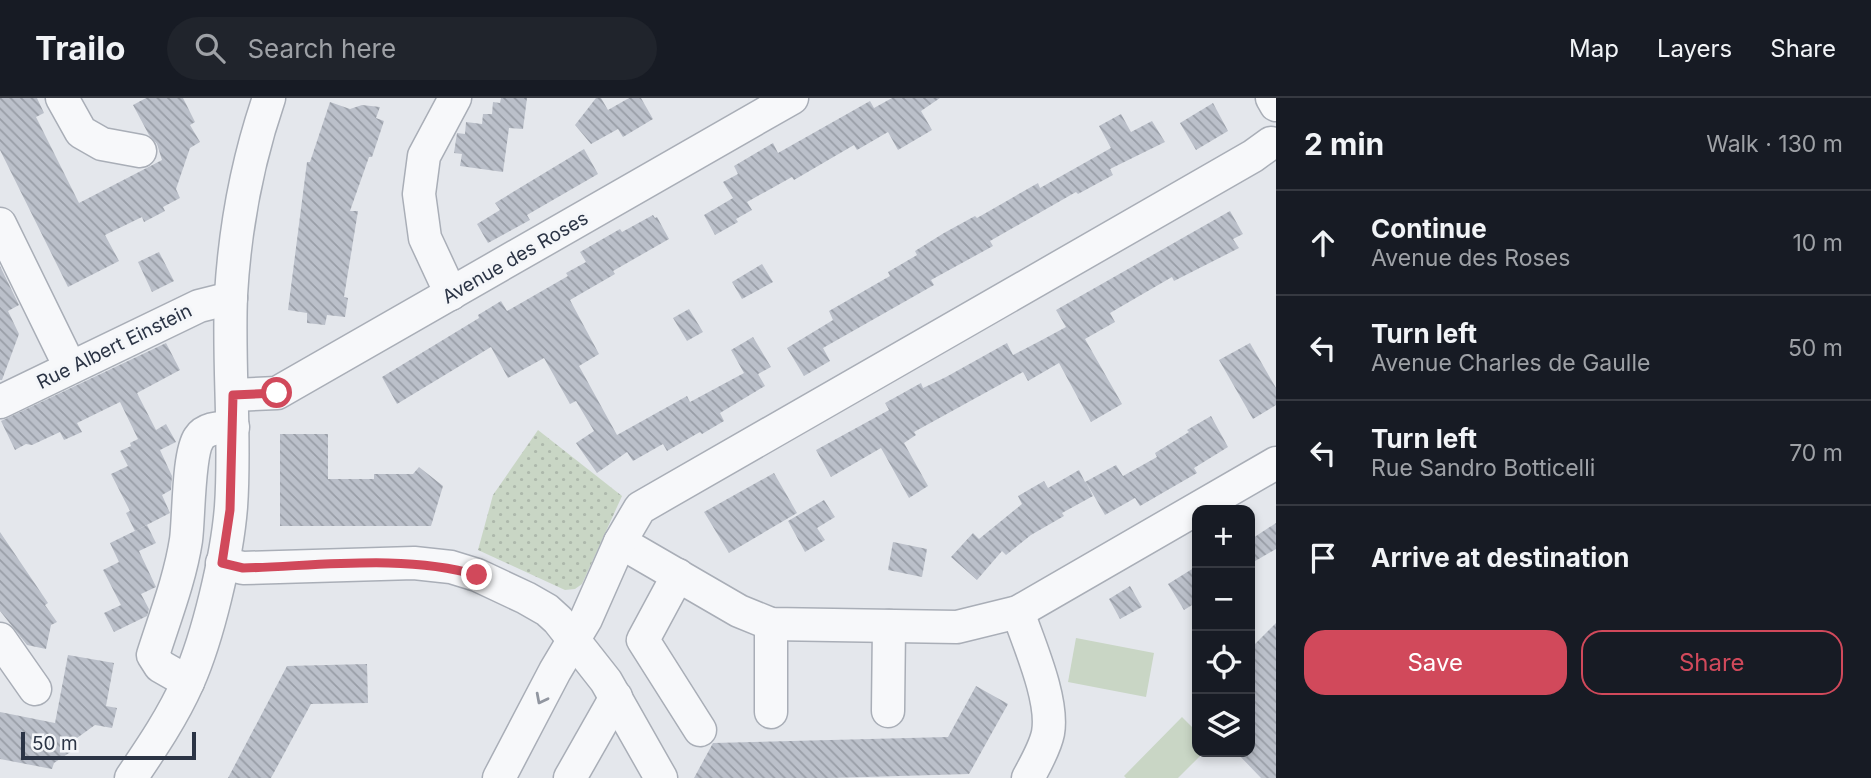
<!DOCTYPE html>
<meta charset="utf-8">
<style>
body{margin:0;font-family:Inter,sans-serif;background:#20242c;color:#f1f3f6}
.controls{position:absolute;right:21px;bottom:21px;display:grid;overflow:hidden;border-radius:14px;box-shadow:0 4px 10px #0003}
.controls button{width:63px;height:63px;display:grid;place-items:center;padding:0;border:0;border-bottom:2px solid #363941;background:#171b24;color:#f1f3f6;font:35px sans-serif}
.scale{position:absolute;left:21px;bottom:18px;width:175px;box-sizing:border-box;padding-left:7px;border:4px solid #2b3445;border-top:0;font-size:19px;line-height:24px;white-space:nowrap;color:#2b3445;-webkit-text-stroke:5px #f4f6f9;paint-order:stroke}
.stop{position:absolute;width:21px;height:21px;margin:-16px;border:5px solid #d1495b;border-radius:50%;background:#fff}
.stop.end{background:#d1495b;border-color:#fff;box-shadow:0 2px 7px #0008}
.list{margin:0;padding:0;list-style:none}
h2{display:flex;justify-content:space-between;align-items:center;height:91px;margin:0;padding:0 28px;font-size:30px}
h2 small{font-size:23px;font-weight:400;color:#9ea1a6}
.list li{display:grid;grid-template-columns:46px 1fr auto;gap:21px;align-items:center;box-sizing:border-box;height:105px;padding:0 28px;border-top:2px solid #363941}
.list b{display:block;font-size:26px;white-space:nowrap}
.list p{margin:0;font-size:23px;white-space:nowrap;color:#9ea1a6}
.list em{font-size:23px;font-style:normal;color:#9ea1a6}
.actions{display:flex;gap:14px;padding:21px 28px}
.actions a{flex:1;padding:16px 0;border:2px solid #d1495b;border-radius:21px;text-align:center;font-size:24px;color:#d1495b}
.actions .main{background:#d1495b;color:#fff}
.icon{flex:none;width:38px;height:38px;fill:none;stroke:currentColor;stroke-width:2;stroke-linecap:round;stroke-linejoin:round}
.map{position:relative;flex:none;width:1276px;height:680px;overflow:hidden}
header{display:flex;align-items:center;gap:42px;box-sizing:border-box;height:98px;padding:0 35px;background:#171b24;border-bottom:2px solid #363941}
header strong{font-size:33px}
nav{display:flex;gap:38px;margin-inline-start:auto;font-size:24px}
.search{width:490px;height:63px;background:#20242c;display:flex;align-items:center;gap:18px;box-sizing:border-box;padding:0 24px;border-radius:38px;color:#9ea1a6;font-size:26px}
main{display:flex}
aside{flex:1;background:#171b24}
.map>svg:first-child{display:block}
.green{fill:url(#green-dots)}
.pitch{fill:#c9d6c5}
.building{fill:url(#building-back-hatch)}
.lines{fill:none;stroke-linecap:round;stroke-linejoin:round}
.minor-casing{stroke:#a9aeb7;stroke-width:35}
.minor{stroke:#f7f8fa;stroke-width:32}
.oneway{stroke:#9196a0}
.route{stroke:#d1495b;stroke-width:9}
.labels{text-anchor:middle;stroke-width:6;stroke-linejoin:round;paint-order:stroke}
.street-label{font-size:19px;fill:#2b3445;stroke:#f4f6f9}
</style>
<header>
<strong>Trailo</strong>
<div class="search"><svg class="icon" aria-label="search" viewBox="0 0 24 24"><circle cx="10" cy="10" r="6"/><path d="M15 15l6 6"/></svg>Search here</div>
<nav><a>Map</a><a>Layers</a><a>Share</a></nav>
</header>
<main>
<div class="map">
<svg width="1276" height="680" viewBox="0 0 1276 680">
<defs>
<pattern id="green-dots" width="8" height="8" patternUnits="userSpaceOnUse" patternTransform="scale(1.75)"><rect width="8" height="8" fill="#c9d6c5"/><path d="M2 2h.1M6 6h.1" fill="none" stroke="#adb8ab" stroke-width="1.8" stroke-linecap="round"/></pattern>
<pattern id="building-back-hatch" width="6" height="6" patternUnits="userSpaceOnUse" patternTransform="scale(1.75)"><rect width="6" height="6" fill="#bbc0ca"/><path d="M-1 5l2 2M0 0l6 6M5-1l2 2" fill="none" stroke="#989da6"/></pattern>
</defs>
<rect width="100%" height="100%" fill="#e4e7ec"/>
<path class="green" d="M538,332l84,66 -40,88 -7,5 -10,1 -87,-40 15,-55z"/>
<g class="pitch">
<path d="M1076,540l78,15 -8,44 -78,-15z"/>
<path d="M1182,619l15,15v20h7l-26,26h-52l-2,-2z"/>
</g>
<g class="building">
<path d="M0,0h37l7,15 -8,4 43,86 83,-43 -5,-16 -8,-9 -16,-30 13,-7h37l12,24 -5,3 10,17 -10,6 -14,41 4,9 -17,9 2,4 -21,11 -2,-5 -37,18 14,26 -51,26 -68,-137z"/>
<path d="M501,0h26l-4,31 -14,-1 -6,44 -43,-6 2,-12 -8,-1 3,-20 8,1 1,-12 16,2 1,-10h9l1,-12 7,1z"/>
<path d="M596,0h5l7,12 21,-12h12l12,21 -30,18 -5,-8 -27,15 -16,-19z"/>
<path d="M892,0h48l-19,13 11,19 -34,20 -10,-18 -31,18 -3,-5 -60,35 -2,-3 -45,25 5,8 -16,9 2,3 -23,13 -11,-20 29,-17 -10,-16 15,-8 -4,-8 39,-23 5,10 92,-52 4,7z"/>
<path d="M330,4l20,7 12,-4 18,2 -4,11 8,3 -12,36h-3l-19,54h8l-14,86 4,1 -3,19 -18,-2 -2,10 -18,-2v-10l-19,-3 19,-148h3z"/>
<path d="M1213,5l15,28 -32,19 -16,-27z"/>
<path d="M1121,16l10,18 21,-11 13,21 -55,27 3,6 -35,19 -2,-2 -86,49 3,5 -62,34 3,5 -111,63 7,13 -26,15 -17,-28 46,-28 -4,-9 61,-35 -2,-4 29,-17 -2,-4 29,-18 31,-17 2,2 61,-35 2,5 71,-40 -12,-22z"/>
<path d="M584,51l14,25 -71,41 3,5 -42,23 -11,-19 23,-14 -5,-7z"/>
<path d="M1230,113l13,23 -10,5 6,9 -65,33 -2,-4 -62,36 5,9 -30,17 37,65 -31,18 -32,-59 -31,18 -5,-9 -109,60 2,3 -12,8 24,43 -19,12 -28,-50 -50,29 -15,-27 73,-40 -4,-7 36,-20 2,5 23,-11 61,-34 6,12 27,-14 26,-14 -10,-17z"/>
<path d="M653,117l2,3 2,-1 12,22 -56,32 2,3 -45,26 29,54 -20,12 38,69 70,-39 3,6 54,-29 -13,-23 22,-13 18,30 -13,7 7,12 -45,27 4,8 -22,13 -2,-2 -33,19 -4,-7 -30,17 -6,-9 -30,21 -21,-30 18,-12 -18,-30 -6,3 -26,-46 -36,20 -17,-31 -94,57 -15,-27 97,-59 -1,-3 23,-14 6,10 61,-35 -2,-3 20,-11 -6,-10 40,-23 2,3z"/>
<path d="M159,154l15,29 -22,11 -14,-30z"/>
<path d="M762,166l11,18 -31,17 -10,-17z"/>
<path d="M0,168l19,39 -11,6 11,23 -17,46h-2z"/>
<path d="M689,211l14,23 -16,9 -14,-23z"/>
<path d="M166,245l14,27 -43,23 19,37 10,-6 10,18 -16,8 12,26 -1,14 -9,5 8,18 -35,18 -9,-18 4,-2 -19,-37 17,-8 -8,-15 11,-5 -1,-3 8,-4 -18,-37 -43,21 5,9 -18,8 -4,-8 -28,13 -6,-1 -11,6 -14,-29z"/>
<path d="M1250,245l26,45v17l-23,14 -34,-59z"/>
<path d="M1211,318l17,31 -34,21 3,5 -57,33 -5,-8 -30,17 -19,-33 7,14 -31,17 2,3 -33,19 -25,20 -4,-4 -25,29 -26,-23 22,-24 6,6 43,-35 -4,-8 26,-15 4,7 31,-18 6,12 31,-17 7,11 34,-19 -2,-4 34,-21 -2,-2z"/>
<path d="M280,336h48v45h46v-5h39l6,-7 24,19 -12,40h-151z"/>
<path d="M774,375l23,40 -68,40 -25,-41z"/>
<path d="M824,402l11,17 -18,11 8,12 -20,12 -17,-31z"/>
<path d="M1276,425v26l-26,15v-24z"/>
<path d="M147,427l9,18 -17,8 17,36 -15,7 8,15 -2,7 -33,16 -10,-19 17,-8 -18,-35 16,-8 -9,-19z"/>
<path d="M0,434l48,71 -3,2 12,17 -6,3 -5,24 -19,-4 -27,-34z"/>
<path d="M893,444l34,7 -5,28 -34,-7z"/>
<path d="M1197,468v36l-13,8 -16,-26z"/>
<path d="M1130,488l12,21 -22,12 -11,-20z"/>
<path d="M1276,525v155h-15l-25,-26h14v-103z"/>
<path d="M68,557l46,8 -8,43 11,2 -5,20 -17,-3 -25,18 5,6 -21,14 -2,6 -52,-10v-47l55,11z"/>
<path d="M367,566l1,39 -57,1 -40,74h-43l59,-112z"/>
<path d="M976,588l32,18 -39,70 -139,4h-136l19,-35 235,-6z"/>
</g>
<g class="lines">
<defs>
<g id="minor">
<path d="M62,0l19,34 21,12 38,7"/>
<path d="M1272,0l4,7"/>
<path d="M0,126l70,143"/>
<path d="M451,196l-26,-56 -6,-44 5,-38 31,-58"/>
<path d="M233,297l44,-2 515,-295"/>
<path d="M0,304l199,-96 32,-8"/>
<path d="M620,444l119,69 32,13 186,3 61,-15 258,-149"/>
<path d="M222,465l21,5 171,-5 37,4 26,8 49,23 21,12 11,10 48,61 55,97"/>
<path d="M678,477l-35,65 57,90"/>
<path d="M1018,514c11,32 36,88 30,121 -3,15 -13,32 -20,45"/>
<path d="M771,526v88"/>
<path d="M0,541l35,50"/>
<path d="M188,584l-28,-16 -7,-11c12,-38 27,-76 33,-115 3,-22 2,-86 13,-102 7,-11 23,-10 34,-11"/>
<path d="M888,613l1,-85"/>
<path d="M131,680c21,-31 42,-62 57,-96 20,-45 39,-125 43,-175 5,-70 -3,-141 0,-212 4,-68 16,-133 38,-197"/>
<path d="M499,680l56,-107 31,-52 34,-77 20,-34 613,-352 18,-13"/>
<path d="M570,680l46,-81"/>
</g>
</defs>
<use href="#minor" class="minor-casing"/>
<use href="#minor" class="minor"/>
</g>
<defs><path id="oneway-chevron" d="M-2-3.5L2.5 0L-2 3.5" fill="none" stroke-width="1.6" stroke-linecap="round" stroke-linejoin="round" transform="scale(1.75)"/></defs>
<use class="oneway" href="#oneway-chevron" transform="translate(541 601) rotate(117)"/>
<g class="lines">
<path class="route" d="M277,295l-44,2 -3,115 -8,53 21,5c75,-2 162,-14 234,7"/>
</g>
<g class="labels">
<g class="street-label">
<text transform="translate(515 159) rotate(-30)" y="7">Avenue des Roses</text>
<text transform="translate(114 248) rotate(-26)" y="7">Rue Albert Einstein</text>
</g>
</g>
</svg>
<div class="controls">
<button>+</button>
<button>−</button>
<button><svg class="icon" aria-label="locate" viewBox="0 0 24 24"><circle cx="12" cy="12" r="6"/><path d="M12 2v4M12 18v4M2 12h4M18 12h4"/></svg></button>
<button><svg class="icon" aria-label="layers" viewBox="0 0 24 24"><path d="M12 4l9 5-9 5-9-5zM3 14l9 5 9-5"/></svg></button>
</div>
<div class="scale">50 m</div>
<div class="stop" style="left:277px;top:295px"></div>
<div class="stop end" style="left:477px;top:477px"></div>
</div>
<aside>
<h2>2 min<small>Walk · 130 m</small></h2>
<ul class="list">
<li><svg class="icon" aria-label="ahead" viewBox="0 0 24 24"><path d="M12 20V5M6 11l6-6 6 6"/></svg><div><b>Continue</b><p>Avenue des Roses</p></div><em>10 m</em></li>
<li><svg class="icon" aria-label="left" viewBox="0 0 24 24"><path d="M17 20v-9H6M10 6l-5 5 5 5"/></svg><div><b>Turn left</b><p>Avenue Charles de Gaulle</p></div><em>50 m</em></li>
<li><svg class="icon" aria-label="left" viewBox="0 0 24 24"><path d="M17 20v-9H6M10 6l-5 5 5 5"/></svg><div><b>Turn left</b><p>Rue Sandro Botticelli</p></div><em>70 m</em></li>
<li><svg class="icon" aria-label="arrive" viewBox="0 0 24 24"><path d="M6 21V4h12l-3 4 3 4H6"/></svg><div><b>Arrive at destination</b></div></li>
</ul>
<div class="actions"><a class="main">Save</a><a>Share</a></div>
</aside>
</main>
